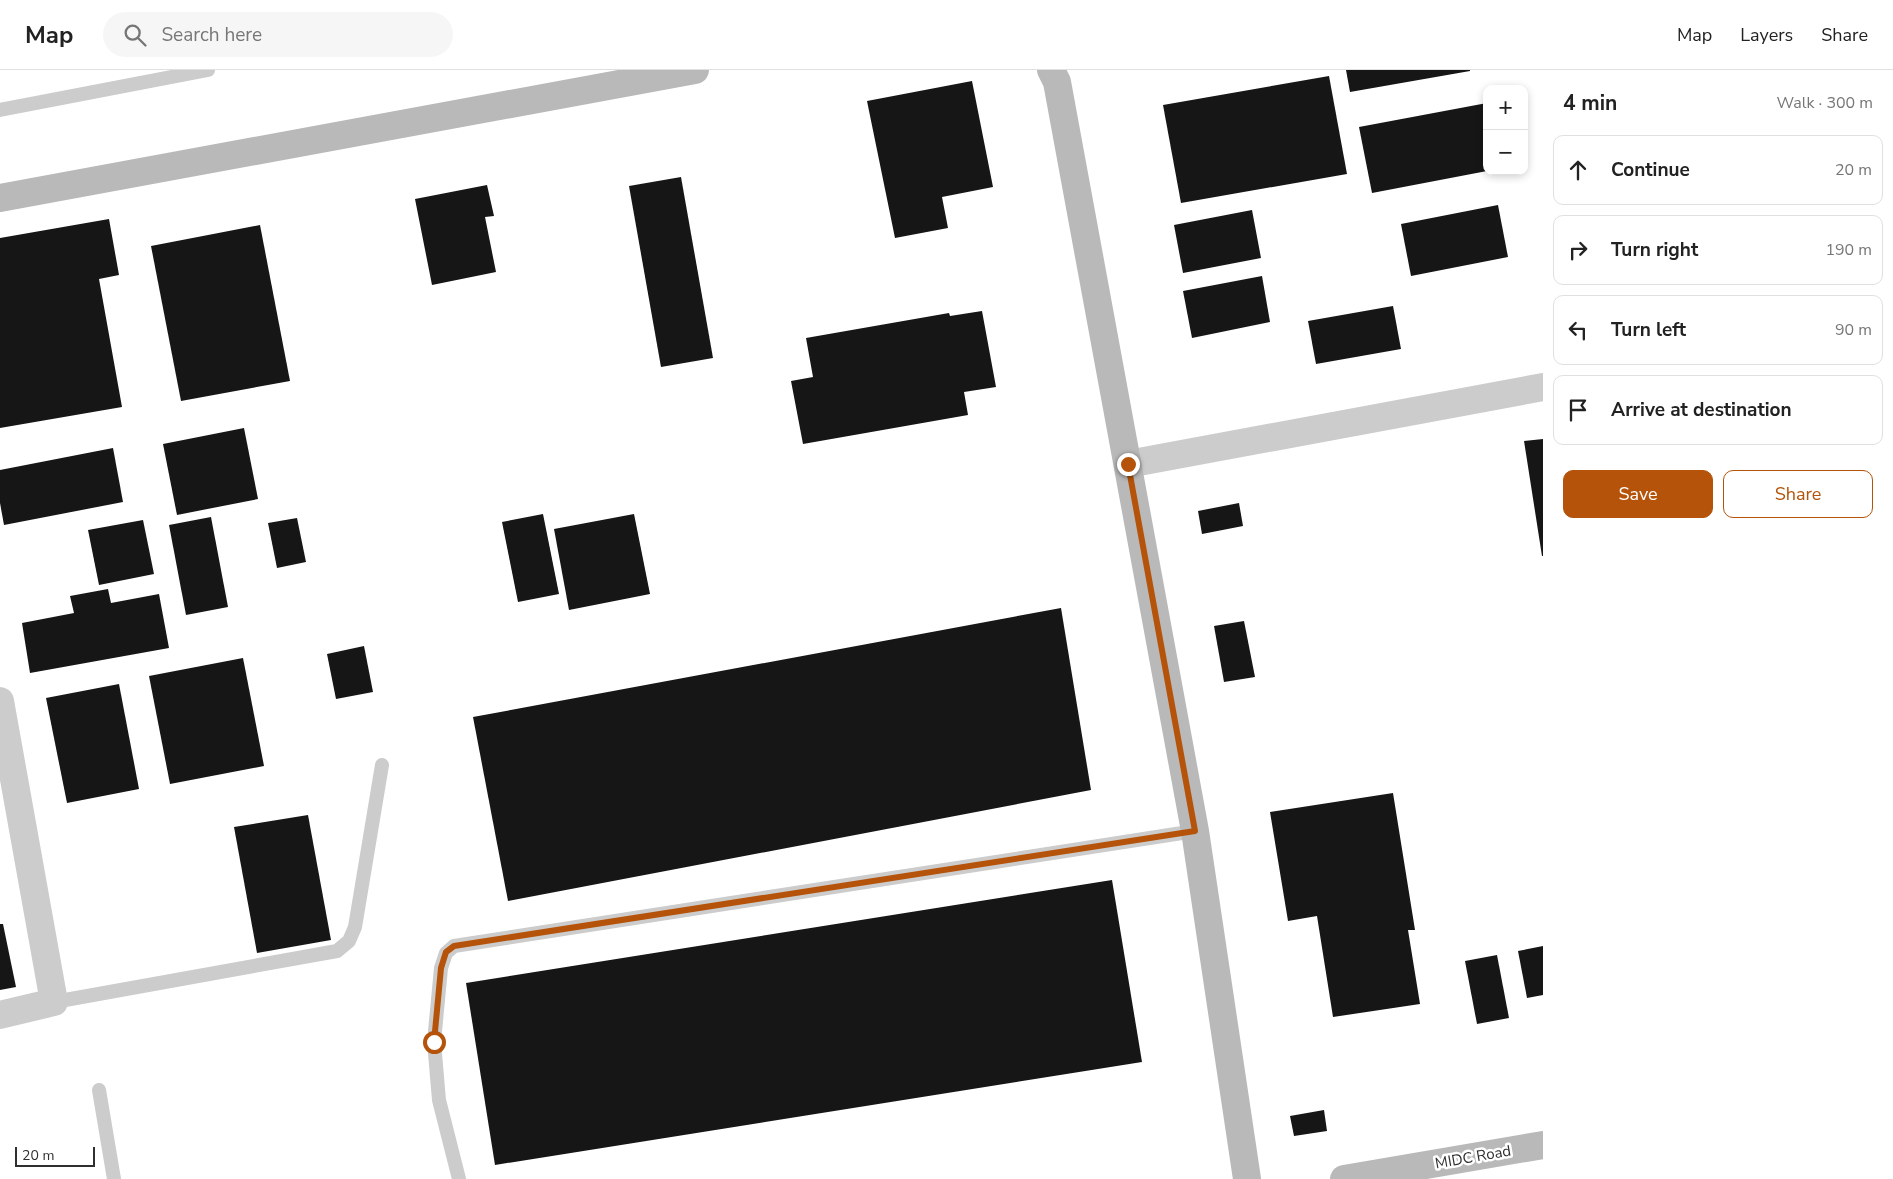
<!DOCTYPE html>
<meta charset="utf-8">
<style>
body{margin:0;font-family:"Nunito Sans",sans-serif;background:#f6f6f6;color:#222}
.controls{position:absolute;right:15px;top:15px;display:grid;overflow:hidden;border-radius:10px;box-shadow:0 2px 8px #0003}
.controls button{width:45px;height:45px;display:grid;place-items:center;padding:0;border:0;border-bottom:1px solid #e0e0e0;background:#fff;color:#222;font:25px sans-serif}
.scale{position:absolute;left:15px;bottom:12px;width:80px;box-sizing:border-box;padding-left:5px;border:2px solid #2f2f2f;border-top:0;font-size:14px;line-height:18px;white-space:nowrap;color:#2f2f2f;-webkit-text-stroke:4px #fff;paint-order:stroke}
.stop{position:absolute;width:15px;height:15px;margin:-11px;border:4px solid #b45309;border-radius:50%;background:#fff}
.stop.end{background:#b45309;border-color:#fff;box-shadow:0 1px 5px #0008}
.list{margin:0;padding:0;list-style:none}
h2{display:flex;justify-content:space-between;align-items:center;height:65px;margin:0;padding:0 20px;font-size:21px}
h2 small{font-size:16px;font-weight:400;color:#767676}
.list li{display:grid;grid-template-columns:32px 1fr auto;gap:15px;align-items:center;box-sizing:border-box;height:70px;margin:0 10px 10px;padding:0 10px;border:1px solid #e0e0e0;border-radius:10px}
.list b{display:block;font-size:19px;white-space:nowrap}
.list em{font-size:16px;font-style:normal;color:#767676}
.actions{display:flex;gap:10px;padding:15px 20px}
.actions a{flex:1;padding:11px 0;border:1px solid #b45309;border-radius:10px;text-align:center;font-size:18px;color:#b45309}
.actions .main{background:#b45309;color:#fff}
.icon{flex:none;width:28px;height:28px;fill:none;stroke:currentColor;stroke-width:2;stroke-linecap:round;stroke-linejoin:round}
.map{position:relative;flex:none;width:1543px;height:1109px;overflow:hidden}
header{display:flex;align-items:center;gap:30px;box-sizing:border-box;height:70px;padding:0 25px;background:#fff;border-bottom:1px solid #e0e0e0}
header strong{font-size:24px}
nav{display:flex;gap:28px;margin-inline-start:auto;font-size:18px}
.search{width:350px;height:45px;background:#f6f6f6;display:flex;align-items:center;gap:12px;box-sizing:border-box;padding:0 18px;border-radius:28px;color:#767676;font-size:19px}
main{display:flex}
aside{flex:1;background:#fff}
.map>svg:first-child{display:block}
.building{fill:#161616}
.lines{fill:none;stroke-linecap:round;stroke-linejoin:round}
.lane{stroke:#ccc;stroke-width:14}
.street{stroke:#ccc;stroke-width:28}
.secondary{stroke:#b9b9b9;stroke-width:28}
.route{stroke:#b45309;stroke-width:6}
.labels{text-anchor:middle;stroke-width:5;stroke-linejoin:round;paint-order:stroke}
.street-label{font-size:15px;fill:#2f2f2f;stroke:#fff}
</style>
<header>
<strong>Map</strong>
<div class="search"><svg class="icon" aria-label="search" viewBox="0 0 24 24"><circle cx="10" cy="10" r="6"/><path d="M15 15l6 6"/></svg>Search here</div>
<nav><a>Map</a><a>Layers</a><a>Share</a></nav>
</header>
<main>
<div class="map">
<svg width="1543" height="1109" viewBox="0 0 1543 1109">
<rect width="100%" height="100%" fill="#fff"/>
<g class="building">
<path d="M1346,0h124v1l-120,21z"/>
<path d="M1329,6l18,98 -166,29 -18,-98z"/>
<path d="M972,11l21,106 -51,10 6,31 -53,10 -28,-137z"/>
<path d="M1487,33v68l-115,22 -13,-66z"/>
<path d="M681,107l32,181 -52,9 -32,-181z"/>
<path d="M487,115l7,31 -9,1 11,55 -64,13 -17,-86z"/>
<path d="M1498,135l10,52 -97,19 -10,-52z"/>
<path d="M1252,140l9,48 -78,15 -9,-48z"/>
<path d="M109,149l10,56 -20,4 23,128 -122,21v-190z"/>
<path d="M260,155l30,156 -109,20 -30,-155z"/>
<path d="M1262,206l8,46 -78,16 -9,-47z"/>
<path d="M1393,236l8,43 -85,15 -8,-43z"/>
<path d="M982,241l14,76 -32,5 4,23 -165,29 -12,-63 22,-4 -7,-39 143,-25 1,3z"/>
<path d="M244,358l14,71 -81,16 -14,-71z"/>
<path d="M1543,369v117h-1l-18,-115z"/>
<path d="M113,378l10,54 -119,23 -4,-22v-33z"/>
<path d="M1239,433l4,23 -41,8 -4,-23z"/>
<path d="M543,444l16,80 -41,8 -16,-80z"/>
<path d="M634,444l16,80 -81,16 -15,-81z"/>
<path d="M211,447l17,90 -42,8 -17,-90z"/>
<path d="M297,448l9,44 -29,6 -9,-45z"/>
<path d="M143,450l11,54 -55,11 -11,-55z"/>
<path d="M108,519l3,14 48,-9 10,54 -139,25 -8,-50 52,-10 -4,-17z"/>
<path d="M1061,538l30,182 -583,111 -35,-184z"/>
<path d="M1244,551l11,56 -31,5 -10,-56z"/>
<path d="M364,576l9,46 -37,7 -9,-45z"/>
<path d="M243,588l21,108 -94,18 -21,-108z"/>
<path d="M119,614l20,105 -72,14 -21,-105z"/>
<path d="M1393,723l22,137h-7l12,74 -87,13 -16,-101 -29,5 -18,-109z"/>
<path d="M308,745l23,125 -74,13 -23,-126z"/>
<path d="M1112,810l30,182 -647,103 -29,-182z"/>
<path d="M0,854h3l13,63 -16,3z"/>
<path d="M1543,876v49l-16,3 -9,-47z"/>
<path d="M1497,885l12,63 -32,6 -12,-63z"/>
<path d="M1324,1040l3,21 -33,5 -4,-20z"/>
</g>
<g class="lines">
<g class="lane">
<path d="M0,40l208,-40"/>
<path d="M54,932l283,-51 12,-10 6,-14 27,-162"/>
<path d="M99,1020l15,89"/>
<path d="M459,1109l-20,-79 -5,-58 7,-74 5,-15 8,-7 741,-115"/>
</g>
<g class="street">
<path d="M1128,394l415,-77"/>
<path d="M0,631l54,301 -54,13"/>
</g>
<g class="secondary">
<path d="M1051,0l6,12 138,749 52,348"/>
<path d="M0,128l695,-128"/>
<path d="M1344,1109l199,-34"/>
</g>
</g>
<g class="lines">
<path class="route" d="M434,972l7,-74 5,-16 8,-6 741,-115 -67,-367"/>
</g>
<g class="labels">
<g class="street-label">
<text transform="translate(1473 1087) rotate(-10)" y="5">MIDC Road</text>
</g>
</g>
</svg>
<div class="controls">
<button>+</button>
<button>−</button>
</div>
<div class="scale">20 m</div>
<div class="stop" style="left:434px;top:972px"></div>
<div class="stop end" style="left:1128px;top:394px"></div>
</div>
<aside>
<h2>4 min<small>Walk · 300 m</small></h2>
<ul class="list">
<li><svg class="icon" aria-label="ahead" viewBox="0 0 24 24"><path d="M12 20V5M6 11l6-6 6 6"/></svg><div><b>Continue</b></div><em>20 m</em></li>
<li><svg class="icon" aria-label="right" viewBox="0 0 24 24"><path d="M7 20v-9h11M14 6l5 5-5 5"/></svg><div><b>Turn right</b></div><em>190 m</em></li>
<li><svg class="icon" aria-label="left" viewBox="0 0 24 24"><path d="M17 20v-9H6M10 6l-5 5 5 5"/></svg><div><b>Turn left</b></div><em>90 m</em></li>
<li><svg class="icon" aria-label="arrive" viewBox="0 0 24 24"><path d="M6 21V4h12l-3 4 3 4H6"/></svg><div><b>Arrive at destination</b></div></li>
</ul>
<div class="actions"><a class="main">Save</a><a>Share</a></div>
</aside>
</main>
